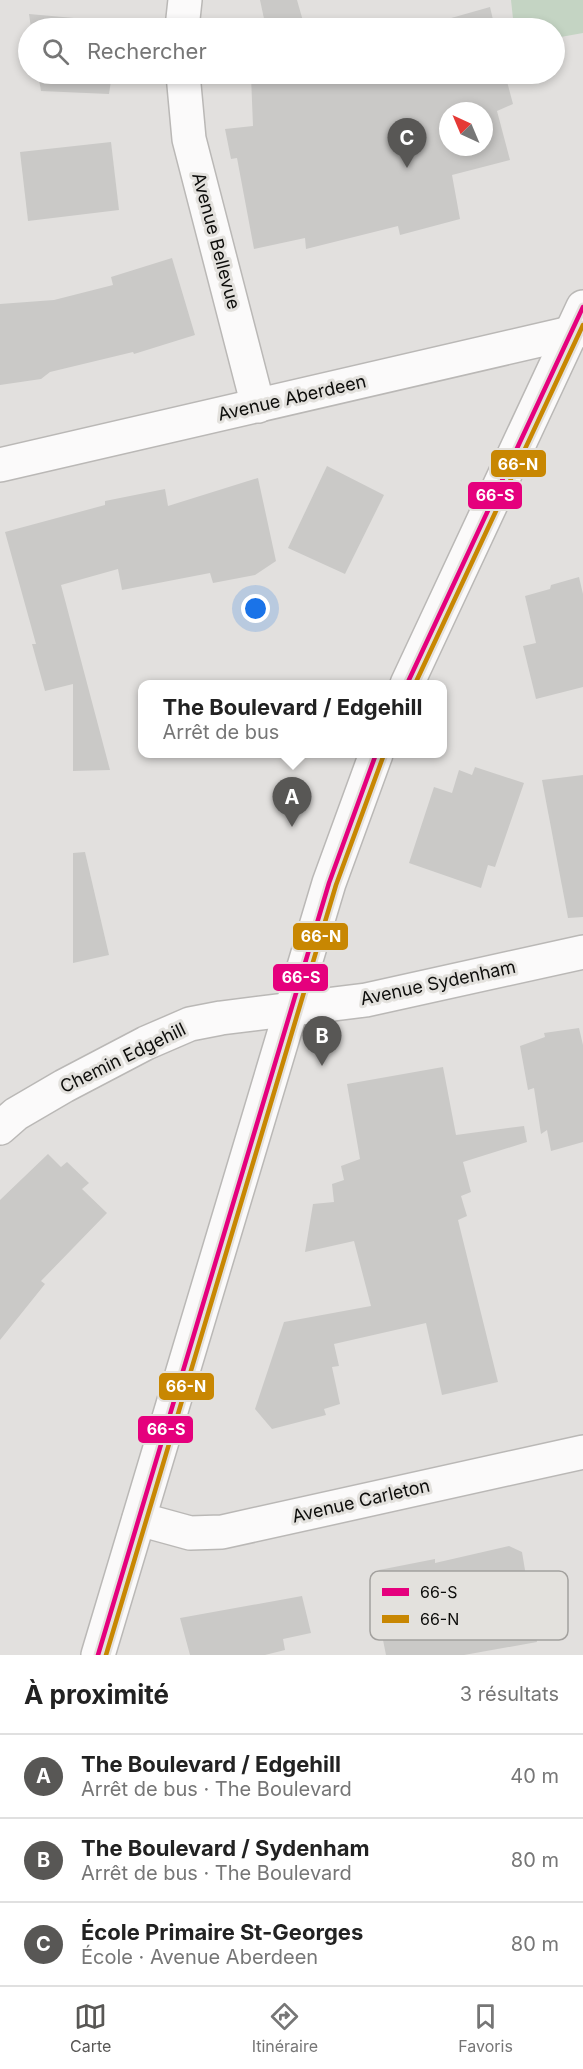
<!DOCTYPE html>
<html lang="fr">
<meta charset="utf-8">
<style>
body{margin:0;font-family:Inter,sans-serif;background:#f6f6f6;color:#222}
.compass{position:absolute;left:439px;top:102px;width:54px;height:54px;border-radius:50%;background:#fff;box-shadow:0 3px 9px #0003;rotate:316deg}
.you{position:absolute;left:256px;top:609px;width:21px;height:21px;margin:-15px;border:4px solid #fff;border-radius:50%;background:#1a73e8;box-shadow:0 0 0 9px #1a73e833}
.badge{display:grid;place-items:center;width:39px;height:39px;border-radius:50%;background:#585755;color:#fff;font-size:20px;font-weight:700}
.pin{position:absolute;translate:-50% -50px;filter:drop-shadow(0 2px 3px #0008)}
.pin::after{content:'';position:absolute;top:32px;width:21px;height:18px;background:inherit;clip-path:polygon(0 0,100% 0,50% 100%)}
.popup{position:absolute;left:138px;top:680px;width:309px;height:78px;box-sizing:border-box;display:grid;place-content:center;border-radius:12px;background:#fff;filter:drop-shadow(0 2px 4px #0005);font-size:20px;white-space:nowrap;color:#767676}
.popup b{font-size:22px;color:#222}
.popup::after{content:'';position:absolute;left:50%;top:100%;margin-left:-12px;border:12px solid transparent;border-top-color:#fff}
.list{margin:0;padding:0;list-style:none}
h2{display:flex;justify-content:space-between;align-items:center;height:78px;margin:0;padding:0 24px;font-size:26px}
h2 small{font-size:20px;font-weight:400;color:#767676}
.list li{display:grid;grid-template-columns:39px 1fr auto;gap:18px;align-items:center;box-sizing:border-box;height:84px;padding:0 24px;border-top:2px solid #e0e0e0}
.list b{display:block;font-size:22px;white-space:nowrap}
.list p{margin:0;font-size:20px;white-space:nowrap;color:#767676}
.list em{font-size:20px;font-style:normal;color:#767676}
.icon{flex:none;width:33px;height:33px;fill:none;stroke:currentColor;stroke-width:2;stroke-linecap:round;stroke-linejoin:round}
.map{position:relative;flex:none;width:583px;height:1655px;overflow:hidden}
.search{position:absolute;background:#fff;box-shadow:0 3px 9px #0003;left:18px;right:18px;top:18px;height:66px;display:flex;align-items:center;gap:15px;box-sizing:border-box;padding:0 21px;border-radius:33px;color:#767676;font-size:22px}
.sheet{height:330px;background:#fff}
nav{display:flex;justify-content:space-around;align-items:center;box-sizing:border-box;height:84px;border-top:2px solid #e0e0e0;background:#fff;font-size:16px;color:#767676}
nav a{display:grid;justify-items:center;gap:3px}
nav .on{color:#585755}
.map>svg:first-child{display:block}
.green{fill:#c4d4c3}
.building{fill:#cac9c7;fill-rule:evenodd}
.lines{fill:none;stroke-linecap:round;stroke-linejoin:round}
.minor-casing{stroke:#bab8b6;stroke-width:36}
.major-casing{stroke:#bab8b6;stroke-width:36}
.minor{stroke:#fbfafa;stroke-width:33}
.major{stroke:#fbfafa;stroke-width:33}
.bus-1-casing{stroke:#e3e1dd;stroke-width:9}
.bus-2-casing{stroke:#e3e1dd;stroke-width:9}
.bus-1{stroke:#e5007d;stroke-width:4.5}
.bus-2{stroke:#c88702;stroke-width:4.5}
.labels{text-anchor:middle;stroke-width:6;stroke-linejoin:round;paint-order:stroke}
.street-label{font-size:18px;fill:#0d0d0b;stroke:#e3e1dd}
.key{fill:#e3e1dd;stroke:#a3a19e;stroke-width:1.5}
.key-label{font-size:16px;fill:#0d0d0b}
.line-badge{stroke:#e3e1dd;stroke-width:2}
.badge-label{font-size:16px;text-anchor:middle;font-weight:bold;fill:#fff}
</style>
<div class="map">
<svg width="583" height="1655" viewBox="0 0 583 1655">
<rect width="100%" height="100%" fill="#e2e0de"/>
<path class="green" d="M511,0h72v33l-28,5 -1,-10h-40z"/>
<g class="building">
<path d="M260,0h37l8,28h-39z"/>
<path d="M490,7l5,21h-79z"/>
<path d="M29,14l90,8 -1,6h-87z"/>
<path d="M38,74h74l-3,20 -68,-3z"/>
<path d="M260,74h245l8,30 -16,7 13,49 -58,15 8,44 -60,16 -2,-9 -92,23 -1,-11 -51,11 -17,-91 -6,1 -6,-30 28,-3 -2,-50zM448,111h36v36h-36z"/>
<path d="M111,142l8,68 -91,11 -8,-69z"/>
<path d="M172,258l23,77 -61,19 -1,-2 -83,20 -9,7 -41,6v-81l54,-4 59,-15 -2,-8z"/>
<path d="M327,466l57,29 -39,79 -57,-26z"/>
<path d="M258,478l18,83 -21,14 -42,8 -3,-10 -88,17 -4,-21 -57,16 49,185 -37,1v-87l-28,7 -13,-47h4l-31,-112 100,-27v-4l60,-12 3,17z"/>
<path d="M579,577l4,17v93l-47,12 -13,-53 13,-3 -11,-47 25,-7 1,-4z"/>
<path d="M475,767l49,16 -29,84 -7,-2 -7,23 -72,-25 25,-76 18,6 7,-23 13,5z"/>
<path d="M583,775v142l-15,1 -26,-138z"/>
<path d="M85,852l24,103 -36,8v-110z"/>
<path d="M579,1028l4,17v97l-32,9 -4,-21 -6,4 -7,-46 -6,2 -8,-44 25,-9 -1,-4z"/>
<path d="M443,1067l13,68 68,-9 3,16 -64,20 8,30 -10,4 6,20 -9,4 40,162 -56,13 -16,-72 -92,21 5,22 -7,1 8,37 -16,5 2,6 -54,14 -17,-20 29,-87 87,-16 -17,-65 -49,11 8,-48 21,-2 -2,-18 12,-4 -3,-14 19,-7 -13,-75z"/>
<path d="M48,1154l13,13 6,-5 22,21 -7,6 25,24 -66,68 4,3 -45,56v-140z"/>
<path d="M509,1546l13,6 15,90 -73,13h-78l-11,-55 10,-2 -6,-28 56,-11v4z"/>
<path d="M302,1596l9,37 -28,6 2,11 -20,5h-75l-10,-37z"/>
</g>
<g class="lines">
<defs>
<g id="minor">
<path d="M182,28l3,-28"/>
<path d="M183,74l6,65 69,267"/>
<path d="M0,465l583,-135"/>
<path d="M0,1128l16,-14 48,-28 82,-43 44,-19 31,-6 145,-18 217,-48"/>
<path d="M139,1519l51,14 32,-1 361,-80"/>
</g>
<g id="major">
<path d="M407,684l176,-377"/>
<path d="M98,1655l231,-772 47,-129"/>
</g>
</defs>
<use href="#minor" class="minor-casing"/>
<use href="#major" class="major-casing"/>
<use href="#minor" class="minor"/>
<use href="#major" class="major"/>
<defs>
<g id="bus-1">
<path d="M407,684l176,-377"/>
<path d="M98,1655l231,-772 47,-129"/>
</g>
<g id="bus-2">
<path d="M415,684l168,-359"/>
<path d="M106,1655l230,-770 47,-128"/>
</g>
</defs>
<use href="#bus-1" class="bus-1-casing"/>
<use href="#bus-2" class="bus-2-casing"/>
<use href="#bus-1" class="bus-1"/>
<use href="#bus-2" class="bus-2"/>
</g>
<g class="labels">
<g class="street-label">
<text transform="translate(216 241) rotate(75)" y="6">Avenue Bellevue</text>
<text transform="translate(292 398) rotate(-13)" y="6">Avenue Aberdeen</text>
<text transform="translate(438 983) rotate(-12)" y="6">Avenue Sydenham</text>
<text transform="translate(123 1058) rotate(-26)" y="6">Chemin Edgehill</text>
<text transform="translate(361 1501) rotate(-13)" y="6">Avenue Carleton</text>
</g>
</g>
<rect x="370" y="1571" width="198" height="69" rx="9" class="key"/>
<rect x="382" y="1588" width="27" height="8" fill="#e5007d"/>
<rect x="382" y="1615" width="27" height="8" fill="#c88702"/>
<g class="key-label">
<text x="420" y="1598">66-S</text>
<text x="420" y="1625">66-N</text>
</g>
<g class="line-badge">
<rect x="490" y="449" width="57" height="29" rx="6" fill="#c88702"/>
<rect x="467" y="481" width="56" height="29" rx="6" fill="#e5007d"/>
<rect x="292" y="922" width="57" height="29" rx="6" fill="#c88702"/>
<rect x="272" y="963" width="57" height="29" rx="6" fill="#e5007d"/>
<rect x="158" y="1372" width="57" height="29" rx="6" fill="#c88702"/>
<rect x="137" y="1415" width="57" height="29" rx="6" fill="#e5007d"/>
</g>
<g class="badge-label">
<text x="518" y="470">66-N</text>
<text x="495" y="501">66-S</text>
<text x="321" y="942">66-N</text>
<text x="301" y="983">66-S</text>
<text x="186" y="1392">66-N</text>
<text x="166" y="1435">66-S</text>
</g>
</svg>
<svg class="compass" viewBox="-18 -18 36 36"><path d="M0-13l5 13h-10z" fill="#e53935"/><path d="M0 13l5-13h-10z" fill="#767676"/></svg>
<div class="you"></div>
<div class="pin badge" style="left:292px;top:827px">A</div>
<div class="popup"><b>The Boulevard / Edgehill</b>Arrêt de bus</div>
<div class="pin badge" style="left:322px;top:1066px">B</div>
<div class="pin badge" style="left:407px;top:168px">C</div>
<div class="search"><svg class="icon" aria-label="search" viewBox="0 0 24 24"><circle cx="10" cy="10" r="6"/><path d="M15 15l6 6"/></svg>Rechercher</div>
</div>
<section class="sheet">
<h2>À proximité<small>3 résultats</small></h2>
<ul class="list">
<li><span class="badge">A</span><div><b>The Boulevard / Edgehill</b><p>Arrêt de bus · The Boulevard</p></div><em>40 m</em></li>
<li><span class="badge">B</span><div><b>The Boulevard / Sydenham</b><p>Arrêt de bus · The Boulevard</p></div><em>80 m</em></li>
<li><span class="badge">C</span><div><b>École Primaire St-Georges</b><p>École · Avenue Aberdeen</p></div><em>80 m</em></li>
</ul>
</section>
<nav>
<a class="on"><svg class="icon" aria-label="map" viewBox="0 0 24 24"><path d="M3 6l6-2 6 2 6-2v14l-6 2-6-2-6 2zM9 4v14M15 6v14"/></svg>Carte</a>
<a><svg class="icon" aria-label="directions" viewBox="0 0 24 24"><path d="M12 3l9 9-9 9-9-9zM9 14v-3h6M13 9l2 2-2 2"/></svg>Itinéraire</a>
<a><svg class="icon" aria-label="saved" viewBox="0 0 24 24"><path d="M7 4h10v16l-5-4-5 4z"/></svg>Favoris</a>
</nav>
